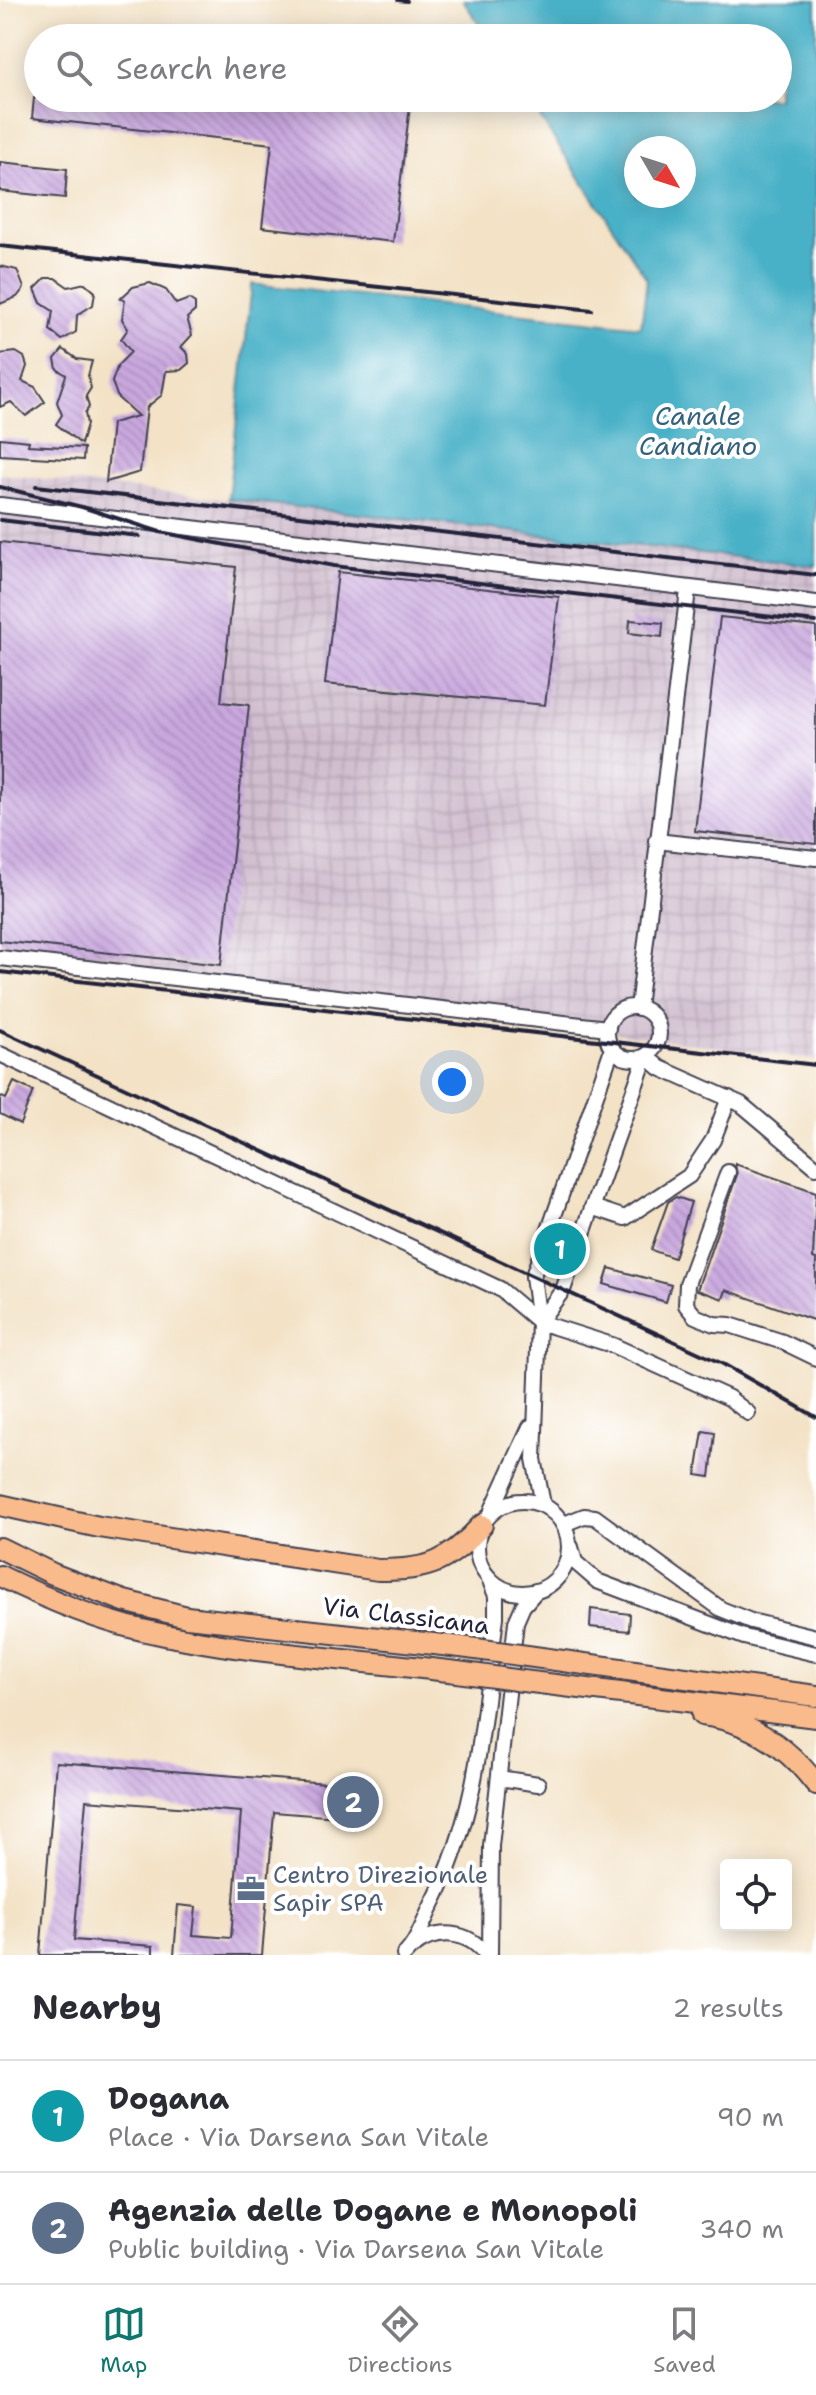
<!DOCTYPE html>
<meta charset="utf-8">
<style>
body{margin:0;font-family:"Shantell Sans",sans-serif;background:#f2f2f3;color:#2b2b33}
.controls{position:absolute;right:24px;bottom:24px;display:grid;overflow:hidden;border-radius:8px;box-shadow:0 4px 20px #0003}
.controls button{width:72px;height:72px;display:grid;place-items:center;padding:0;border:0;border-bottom:2px solid #e1e1e2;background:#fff;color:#2b2b33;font:40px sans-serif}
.compass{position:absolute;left:624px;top:136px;width:72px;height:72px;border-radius:50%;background:#fff;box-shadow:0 4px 20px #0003;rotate:129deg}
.you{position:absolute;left:452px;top:1082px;width:28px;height:28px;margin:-20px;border:6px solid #fff;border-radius:50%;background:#1a73e8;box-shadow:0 0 0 12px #1a73e833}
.badge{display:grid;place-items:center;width:52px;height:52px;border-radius:50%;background:#0f766e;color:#fff;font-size:26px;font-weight:700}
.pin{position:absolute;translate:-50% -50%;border:4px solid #fff;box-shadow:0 2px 8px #0006}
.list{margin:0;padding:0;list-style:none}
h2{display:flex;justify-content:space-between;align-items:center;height:104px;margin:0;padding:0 32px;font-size:34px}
h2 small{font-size:26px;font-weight:400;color:#7c7c81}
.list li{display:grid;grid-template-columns:52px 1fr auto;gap:24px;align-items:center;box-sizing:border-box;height:112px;padding:0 32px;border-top:2px solid #e1e1e2}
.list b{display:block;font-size:30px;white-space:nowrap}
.list p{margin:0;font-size:26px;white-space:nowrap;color:#7c7c81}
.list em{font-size:26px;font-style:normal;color:#7c7c81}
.icon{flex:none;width:44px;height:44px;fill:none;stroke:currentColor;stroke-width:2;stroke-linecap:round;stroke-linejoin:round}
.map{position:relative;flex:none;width:816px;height:1955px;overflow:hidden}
.search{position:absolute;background:#fff;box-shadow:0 4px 20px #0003;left:24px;right:24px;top:24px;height:88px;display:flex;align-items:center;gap:20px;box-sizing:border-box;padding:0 28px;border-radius:44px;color:#7c7c81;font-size:30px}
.sheet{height:328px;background:#fff}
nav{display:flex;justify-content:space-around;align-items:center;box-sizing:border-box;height:112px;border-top:2px solid #e1e1e2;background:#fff;font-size:22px;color:#7c7c81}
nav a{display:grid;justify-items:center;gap:4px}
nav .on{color:#0f766e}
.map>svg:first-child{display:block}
.industrial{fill:url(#industrial-grid)}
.water{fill:#48b1c7;stroke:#356a81;stroke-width:2;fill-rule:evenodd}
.building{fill:url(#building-back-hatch)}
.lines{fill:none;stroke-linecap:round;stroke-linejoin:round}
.minor-casing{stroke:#413f50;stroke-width:18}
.highway-casing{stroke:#413f50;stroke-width:24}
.minor{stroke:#fff;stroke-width:14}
.highway{stroke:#fabb8c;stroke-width:20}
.rail{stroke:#22223b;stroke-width:4}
.highway-bridge-casing{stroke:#413f50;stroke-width:24;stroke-linecap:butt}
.highway-bridge{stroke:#fabb8c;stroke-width:20}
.labels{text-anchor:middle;stroke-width:8;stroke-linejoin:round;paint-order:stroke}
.street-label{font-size:24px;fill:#22223b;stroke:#fff}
.service-label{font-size:24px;fill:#4e5e75;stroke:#fff;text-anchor:start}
.water-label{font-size:26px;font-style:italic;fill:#33627a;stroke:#fff}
</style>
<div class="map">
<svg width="816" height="1955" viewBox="0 0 816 1955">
<defs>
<pattern id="industrial-grid" width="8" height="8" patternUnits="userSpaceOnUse" patternTransform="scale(2)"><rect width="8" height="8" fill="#d0bdce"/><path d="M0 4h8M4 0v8" fill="none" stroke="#b2a2b2"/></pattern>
<pattern id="building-back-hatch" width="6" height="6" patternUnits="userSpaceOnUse" patternTransform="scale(2)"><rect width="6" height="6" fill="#c9a7de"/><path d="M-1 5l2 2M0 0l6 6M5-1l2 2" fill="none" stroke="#ac8fbf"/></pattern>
</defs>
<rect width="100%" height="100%" fill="#fff"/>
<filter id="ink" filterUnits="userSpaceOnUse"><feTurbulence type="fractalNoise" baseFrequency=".0125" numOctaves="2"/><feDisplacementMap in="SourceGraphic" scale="16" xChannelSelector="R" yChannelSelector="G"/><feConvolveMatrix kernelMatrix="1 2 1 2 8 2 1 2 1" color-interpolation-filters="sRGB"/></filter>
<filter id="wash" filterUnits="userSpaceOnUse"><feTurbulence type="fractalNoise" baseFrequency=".006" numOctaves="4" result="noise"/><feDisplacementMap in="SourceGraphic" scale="32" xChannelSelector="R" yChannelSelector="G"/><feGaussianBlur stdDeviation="1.8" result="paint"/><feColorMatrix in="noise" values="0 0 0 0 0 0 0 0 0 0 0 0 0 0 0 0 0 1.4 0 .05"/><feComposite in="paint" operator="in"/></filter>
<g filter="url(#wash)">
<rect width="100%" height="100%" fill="#f3e2c6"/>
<path class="industrial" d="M0,474l816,92v494l-816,-109z"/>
<path class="water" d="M463,0h353v566l-588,-67 24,-215 389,43 6,-48 -120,-181h251v-60h-290zM636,148h48v48h-48z"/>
<g id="blocks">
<g class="building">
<path d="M34,98h377l-18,144 -131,-15 10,-83 -240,-26z"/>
<path d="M0,162l67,7 -2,29 -65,-7z"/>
<path d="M0,266l17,4 7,18 -7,9 -17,7z"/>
<path d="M46,278h9l13,9 17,-4 10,9 -2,13 -16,10 -1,17 -14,8 -12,-10 3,-19 -12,-8 -6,-14z"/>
<path d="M150,283l16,7 10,14 13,-5 6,4v8l-8,7 5,17 -11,12 7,7 1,9 -8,7 -15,1 -4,24 -15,12 -7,65 -34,10 6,-59 26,-7 -20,-18 -6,-16 6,-17 13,-13 -10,-13 7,-10 -6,-10 3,-19 -5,-1 13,-12z"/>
<path d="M63,349l14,10 15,2 -4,15 3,12 -5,8 3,11 -4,6 2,11 -6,20 -25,-20 6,-9 -5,-13 9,-27 -9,-6 -2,-10z"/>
<path d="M16,352l8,5 3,9 -5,15 13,6 10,15 -19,14 -15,-14 -11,5v-53z"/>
<path d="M0,438l29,3 -1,4 56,3 -1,12 -83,-5z"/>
<path d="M0,542l236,25 -15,135 28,3 -28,260 -221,-24z"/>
<path d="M338,572l221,25 -14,108 -220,-21z"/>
<path d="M720,617l96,10v217l-121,-13z"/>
<path d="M630,620l33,3 -1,14 -33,-4z"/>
<path d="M14,1082l19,9 -13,33 -20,-10v-18l6,3z"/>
<path d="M735,1164l81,28 -3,66 3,1v62l-90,-31 -3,9 -26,-9 40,-115z"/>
<path d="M676,1197l15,5 -17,56 -23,-8 17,-48z"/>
<path d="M560,1227l12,4 -13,40 -12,-4z"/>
<path d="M609,1268l62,17 -5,17 -62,-18z"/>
<path d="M703,1431l12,2 -5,44 -14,-2z"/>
<path d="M591,1609l39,5 -1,17 -39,-4z"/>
<path d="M56,1762l310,24 -3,33 -89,-7 -12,143h-88l4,-50 18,2 -3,28 38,3 10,-126 -155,-12 -12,140 79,6v9h-113z"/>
</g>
</g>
</g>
<g filter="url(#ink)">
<use href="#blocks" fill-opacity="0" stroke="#413f50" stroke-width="2"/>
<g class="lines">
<defs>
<g id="minor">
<path d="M0,505l816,98"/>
<path d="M656,841l160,17"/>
<path d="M0,958l608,70"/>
<circle cx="633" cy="1033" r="26"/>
<path d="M638,1008l50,-418"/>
<path d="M0,1054l500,235 39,33 73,23 117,53 19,15"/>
<path d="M728,1172l-41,112 -1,21 9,11 19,8 16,1 53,17 33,16"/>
<path d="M592,1207l33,11 64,-42 24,-36 16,-42"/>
<path d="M539,1322l24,-32 83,-234 14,12 81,36 75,63"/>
<circle cx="523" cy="1547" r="46"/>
<path d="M543,1504l-9,-45 5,-137 -6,-46 79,-227"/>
<path d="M492,1510l38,-83"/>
<path d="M564,1524l20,-8 11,1 126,92 30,12 65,16"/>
<path d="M571,1547l4,15 22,19 147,56 72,17"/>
<path d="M499,1778l39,6"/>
<path d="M413,1947c23,-19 55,-17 73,8"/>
<path d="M404,1955c13,-12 19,-32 27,-48 48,-94 52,-187 65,-290v-21l-7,-18"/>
<path d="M490,1955l1,-109 25,-224 7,-16 13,-15"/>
</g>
<g id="highway">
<path d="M0,1505l99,22 279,43c52,0 69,-7 104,-45"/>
<path d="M0,1548l53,26 71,27 63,16 274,30"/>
<path d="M0,1576c45,22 93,43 142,54 103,24 211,29 315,42"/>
<path d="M527,1656l289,40"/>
<path d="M523,1681l293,36"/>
<path d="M702,1715c48,6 85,31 114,69"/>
</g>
</defs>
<use href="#minor" class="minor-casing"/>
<use href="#highway" class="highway-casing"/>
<use href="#minor" class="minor"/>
<use href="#highway" class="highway"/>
<g class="rail">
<path d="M398,0l9,1"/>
<path d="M0,246l592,64"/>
<path d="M36,486l780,89"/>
<path d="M0,487l82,20 78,25 174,34 482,56"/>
<path d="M0,520l139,16"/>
<path d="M0,972l816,93"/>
<path d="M0,1030l723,334 93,53"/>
</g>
<defs>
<g id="highway-bridge">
<path d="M461,1647l66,9"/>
<path d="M457,1672l66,9"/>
</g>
</defs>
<use href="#highway-bridge" class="highway-bridge-casing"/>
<use href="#highway-bridge" class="highway-bridge"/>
</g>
</g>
<defs>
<symbol id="office-bare" viewBox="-9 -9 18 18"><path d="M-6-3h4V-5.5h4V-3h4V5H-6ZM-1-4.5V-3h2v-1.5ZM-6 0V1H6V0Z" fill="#5c6f8a" stroke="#fff" stroke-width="2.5" paint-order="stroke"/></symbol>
</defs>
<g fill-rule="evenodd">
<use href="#office-bare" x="231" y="1869" width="40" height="40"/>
</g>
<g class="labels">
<g class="street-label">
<text transform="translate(406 1616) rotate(7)" y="8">Via Classicana</text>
</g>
<g class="service-label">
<text x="273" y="1883">Centro Direzionale<tspan x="273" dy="28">Sapir SPA</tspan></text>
</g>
<g class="water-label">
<text x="698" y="425">Canale<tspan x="698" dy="30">Candiano</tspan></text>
</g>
</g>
</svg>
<div class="controls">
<button><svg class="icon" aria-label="locate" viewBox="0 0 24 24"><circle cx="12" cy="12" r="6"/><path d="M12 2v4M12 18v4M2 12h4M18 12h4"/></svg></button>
</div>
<svg class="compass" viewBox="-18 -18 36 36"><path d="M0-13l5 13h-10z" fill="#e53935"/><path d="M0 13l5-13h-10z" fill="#7c7c81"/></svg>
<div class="you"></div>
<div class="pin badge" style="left:560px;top:1249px;background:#0f9aa8">1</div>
<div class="pin badge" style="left:353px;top:1802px;background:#5c6f8a">2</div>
<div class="search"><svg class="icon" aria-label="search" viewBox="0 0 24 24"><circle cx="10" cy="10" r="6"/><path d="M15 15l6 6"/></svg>Search here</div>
</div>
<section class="sheet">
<h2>Nearby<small>2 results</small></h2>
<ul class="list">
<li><span class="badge" style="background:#0f9aa8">1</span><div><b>Dogana</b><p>Place · Via Darsena San Vitale</p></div><em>90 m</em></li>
<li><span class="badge" style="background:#5c6f8a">2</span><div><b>Agenzia delle Dogane e Monopoli</b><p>Public building · Via Darsena San Vitale</p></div><em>340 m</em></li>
</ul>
</section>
<nav>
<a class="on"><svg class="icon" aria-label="map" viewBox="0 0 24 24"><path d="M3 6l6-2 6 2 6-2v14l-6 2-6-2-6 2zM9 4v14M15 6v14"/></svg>Map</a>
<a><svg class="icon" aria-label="directions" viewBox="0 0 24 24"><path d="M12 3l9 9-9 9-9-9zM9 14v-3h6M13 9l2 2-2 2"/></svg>Directions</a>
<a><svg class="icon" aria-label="saved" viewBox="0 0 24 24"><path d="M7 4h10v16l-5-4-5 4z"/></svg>Saved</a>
</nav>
